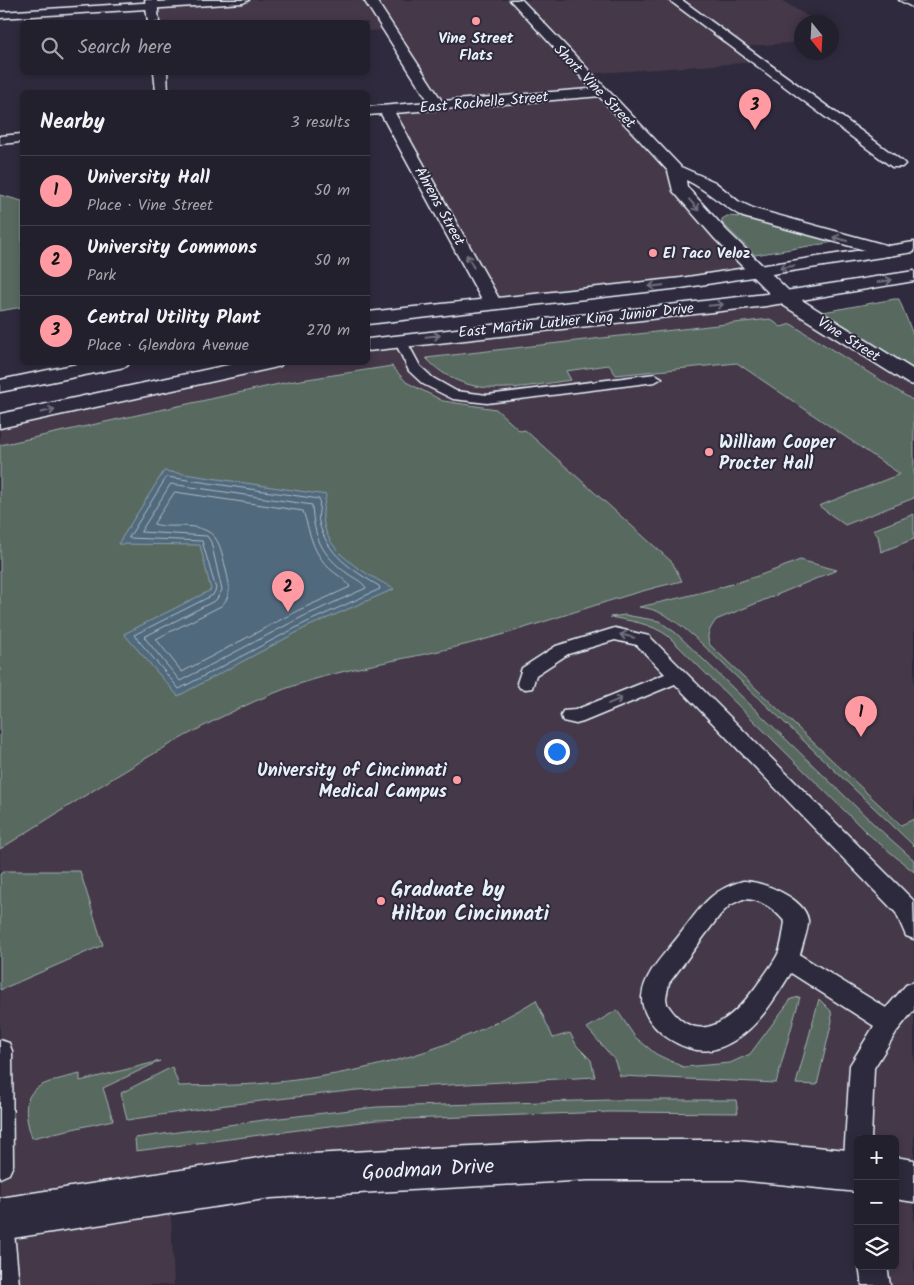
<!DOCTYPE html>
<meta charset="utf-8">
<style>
body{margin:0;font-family:Kalam,sans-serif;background:#2b2836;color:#f1f3f6}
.controls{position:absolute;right:15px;bottom:15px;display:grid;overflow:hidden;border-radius:8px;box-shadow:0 2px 8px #0003}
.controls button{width:45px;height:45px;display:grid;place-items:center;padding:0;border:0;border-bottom:1px solid #403e4a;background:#23202e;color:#f1f3f6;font:25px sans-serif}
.compass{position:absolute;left:794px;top:15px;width:45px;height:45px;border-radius:50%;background:#23202e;box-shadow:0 2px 8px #0003;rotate:162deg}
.you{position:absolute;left:556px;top:751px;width:18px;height:18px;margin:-12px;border:4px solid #fff;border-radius:50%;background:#1a73e8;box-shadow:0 0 0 8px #1a73e833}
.badge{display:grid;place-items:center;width:32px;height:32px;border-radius:50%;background:#ff9aa2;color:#111;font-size:16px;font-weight:700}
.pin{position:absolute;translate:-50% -41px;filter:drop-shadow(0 1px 2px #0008)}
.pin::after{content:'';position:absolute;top:26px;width:18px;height:15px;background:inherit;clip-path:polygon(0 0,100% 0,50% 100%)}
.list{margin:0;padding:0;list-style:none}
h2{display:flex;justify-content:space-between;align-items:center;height:65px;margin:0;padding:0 20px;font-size:21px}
h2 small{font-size:16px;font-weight:400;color:#a3a3aa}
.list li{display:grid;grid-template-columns:32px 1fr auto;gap:15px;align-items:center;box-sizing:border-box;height:70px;padding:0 20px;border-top:1px solid #403e4a}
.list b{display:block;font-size:19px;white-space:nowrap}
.list p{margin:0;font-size:16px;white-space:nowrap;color:#a3a3aa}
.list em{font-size:16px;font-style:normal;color:#a3a3aa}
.icon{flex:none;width:28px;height:28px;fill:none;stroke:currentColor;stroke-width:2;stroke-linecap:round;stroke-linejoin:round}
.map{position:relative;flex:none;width:914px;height:1285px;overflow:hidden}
.search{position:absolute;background:#23202e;box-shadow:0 2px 8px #0003;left:20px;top:20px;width:350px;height:55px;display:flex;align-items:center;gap:12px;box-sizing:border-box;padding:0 18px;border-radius:8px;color:#a3a3aa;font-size:19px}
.panel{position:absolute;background:#23202e;box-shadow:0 2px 8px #0003;left:20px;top:90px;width:350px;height:275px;border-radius:8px}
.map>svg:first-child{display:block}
.built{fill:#443948}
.green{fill:#596a61;stroke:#a0aeac}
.water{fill:#51697b;stroke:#8d9fad}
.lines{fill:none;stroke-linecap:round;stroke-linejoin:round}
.shore{stroke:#acbbc6;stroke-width:1}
.lane-casing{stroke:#e8f1f8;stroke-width:3}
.street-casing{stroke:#e8f1f8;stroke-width:3}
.secondary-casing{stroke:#e8f1f8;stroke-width:3}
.primary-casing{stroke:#e8f1f8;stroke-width:3}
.lane{fill:#2f2a3d;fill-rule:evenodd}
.street{fill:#2f2a3d;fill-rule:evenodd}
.secondary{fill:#2f2a3d;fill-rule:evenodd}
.primary{fill:#2f2a3d;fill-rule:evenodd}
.oneway{stroke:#70707e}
.poi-dot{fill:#ff9aa2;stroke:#2f2a3d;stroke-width:2}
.labels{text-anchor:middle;stroke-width:4;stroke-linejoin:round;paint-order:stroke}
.far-poi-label{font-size:15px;font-weight:bold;fill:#e8f1f8;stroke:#2f2a3d}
.far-street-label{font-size:15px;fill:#e8f1f8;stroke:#2f2a3d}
.poi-label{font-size:18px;font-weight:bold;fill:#e8f1f8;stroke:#2f2a3d;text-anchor:start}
.near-poi-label{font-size:21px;font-weight:bold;fill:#e8f1f8;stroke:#2f2a3d;text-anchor:start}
.near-street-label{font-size:21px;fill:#e8f1f8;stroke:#2f2a3d}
</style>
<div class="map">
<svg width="914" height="1285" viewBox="0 0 914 1285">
<rect width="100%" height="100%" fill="#2f2a3d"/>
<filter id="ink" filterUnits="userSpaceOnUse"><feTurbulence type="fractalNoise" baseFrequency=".02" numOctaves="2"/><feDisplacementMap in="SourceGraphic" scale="10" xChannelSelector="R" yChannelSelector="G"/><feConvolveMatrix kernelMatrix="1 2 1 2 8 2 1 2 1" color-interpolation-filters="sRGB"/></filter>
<g filter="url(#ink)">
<g class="built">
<path d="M151,0h630l36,22h-15l-1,20 -62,5 19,15 -174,12 92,96 3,18 78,84 -264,32 -107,-194 52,-4 -49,-76 -21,1v-9h-214z"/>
<path d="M785,298l129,81v906h-38l-3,-19h22v-127h-37v43l-2,-10 -686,21 4,92h-174v-864l273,-58 95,-1v-17z"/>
</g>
<g class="green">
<path d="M0,195l22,6v106l-22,4z"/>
<path d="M727,216l15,1 92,25 -79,13 -33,-32v-4z"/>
<path d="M894,299h5l15,38v34l-91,-59z"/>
<path d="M770,319l11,8 10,-3 123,77v97l-69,27 -26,-19 81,-32 -163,-111 -121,12 -7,-10 -43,6 5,9c-52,7 -105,22 -145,-22z"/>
<path d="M392,366l14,16 37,19 53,8 24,22 5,-1 147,132 10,19c-67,15 -132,41 -199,59 -70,20 -143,26 -211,54 -95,39 -184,101 -272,155v-404l288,-63z"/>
<path d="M914,514v25l-33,13 -3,-16 -5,-6z"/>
<path d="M800,560l37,10 -121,50c-6,9 -11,15 -6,25l191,180 13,-6v27l-213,-203c-18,-16 -37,-34 -62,-36 55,-12 109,-25 161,-47z"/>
<path d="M625,615l34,6 17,12 202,195 36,32v12l-47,-39 -199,-197c-18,-13 -37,-15 -58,-19z"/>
<path d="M5,871h75l23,74 -103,45v-116z"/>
<path d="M800,997l-24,86 -156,-7 -6,-17 -27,-31 30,-18 18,27 21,17 27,13 47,-4 20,-9 41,-55z"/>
<path d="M819,999l12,12 1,10 -15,64 -21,-1z"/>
<path d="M536,1000l17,38 17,-5 7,13 14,14 4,17 -238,13 -130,15 -100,15 -6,-27 51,-26 7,19c29,-1 59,0 88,-3 94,-8 189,-33 269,-83z"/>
<path d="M160,1061l-57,27 10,32 -81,18c-17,-51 6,-54 48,-64v7z"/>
<path d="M609,1100h127l2,13 -128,-1 -234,8 -240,31 -1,-13 136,-19 106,-12z"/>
</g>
<path class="water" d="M164,471l162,24c-1,7 -4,16 -3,23 3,37 43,55 71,71l-87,38 -129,69 -54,-62 87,-44 -11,-45 -82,-1z"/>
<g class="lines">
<g class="shore">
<path d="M167,477l152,22c2,8 -2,16 0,23 8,33 33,48 60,64l1,3 -75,34 -126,66 -45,-54 79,-40 3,-6 -14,-48 -73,-3z"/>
<path d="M171,484l141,21c2,33 9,49 36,69 6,4 15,8 18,14l-64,29 -122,64 -36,-44 72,-37 6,-10 -11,-48 -4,-6 -66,-4z"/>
<path d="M175,492l128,19c7,20 8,38 24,55 6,7 19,13 23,21l-51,23 -117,62 -26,-33 65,-33c10,-9 9,-20 6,-32 -8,-33 -8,-47 -46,-48 -9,0 -18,1 -27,-2z"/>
</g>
<defs>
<g id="lane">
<path d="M400,336l6,4 14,26 13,12 23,13 31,4 168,-21 7,4 -7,4 -168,21 -34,-4 -30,-15 -14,-13 -15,-31z"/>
<path d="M615,628l34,8 264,264 1,39 -8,-3 -10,-23 -221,-229 -92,38 -7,2 -13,-3 -2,-5 2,-5 12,-1 90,-36 -28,-29 -22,-5 -47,14 -32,21 -4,13 -6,1 -6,-1 -3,-5 5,-15 34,-22z"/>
<path d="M743,881c19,0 62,17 65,39 1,9 -6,25 -8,35l86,53 20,-23 8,-3v28l-17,21 -23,37 -3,71h-13l-2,48 -9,-4 -4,-9 7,-109 24,-39 -83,-53c-15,23 -31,52 -56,67 -6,4 -17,9 -24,10 -27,5 -70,-23 -69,-53 2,-25 25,-45 39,-64 20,-26 29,-43 62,-52zM743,899c19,0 31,10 42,23 -2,11 -3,25 -8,34 -6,11 -15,22 -22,32 -24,32 -58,62 -88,16l-1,-6 3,-15 51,-68 10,-10z"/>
<path d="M0,1040l9,3 3,8 1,114 -4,9 -9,4z"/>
<path d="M0,1209l10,3 3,10 6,63h-19z"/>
<path d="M859,1266h28l3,19h-28z"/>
</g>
<g id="street">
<path d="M145,0h12l2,22h-11z"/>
<path d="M364,0h12l66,101 159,-13 7,4 -7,4 -206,17 107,191 -2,4h-14l-2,-4 -103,-190 -13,1v-8l61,-5z"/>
<path d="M669,0h13l220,161 3,3 -3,3h-10z"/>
<path d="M154,72h13l1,20h-12z"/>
<path d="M22,134v8l-22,2v-8z"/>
<path d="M588,1140h151l119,11v41l-119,-12h-151l-317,18 -271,42v-42l271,-42z"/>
<path d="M895,1157l19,3v42l-19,-3z"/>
</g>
<g id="secondary">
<path d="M189,0h60l-6,3 -243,15v-6z"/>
<path d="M510,0h12l159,167 34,15 23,19 17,8 138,38 3,4 -3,4 -6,1 -144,-39c-20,-11 -36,-27 -57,-37l1,7 40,44 65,63 122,76v15l-7,-2 -129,-81 -63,-63 -42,-48 -5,-20z"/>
<path d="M899,0h15v8z"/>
</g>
<g id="primary">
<path d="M914,242v10l-233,36 -313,36v-12l313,-34z"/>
<path d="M914,271v10l-148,25 -398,45v-12l398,-45z"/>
<path d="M87,362h43l-3,4 -7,2 -120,24v-12z"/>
<path d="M242,362h41l-3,4 -7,2 -273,60v-14z"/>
</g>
</defs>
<use href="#lane" class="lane-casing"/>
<use href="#street" class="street-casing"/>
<use href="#secondary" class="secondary-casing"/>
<use href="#primary" class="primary-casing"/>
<use href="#lane" class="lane"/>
<use href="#street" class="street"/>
<use href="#secondary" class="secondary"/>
<use href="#primary" class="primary"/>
</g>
<defs><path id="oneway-shaft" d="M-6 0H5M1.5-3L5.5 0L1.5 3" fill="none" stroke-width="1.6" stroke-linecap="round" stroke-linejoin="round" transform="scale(1.25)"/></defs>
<g class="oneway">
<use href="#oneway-shaft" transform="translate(694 205) rotate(49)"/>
<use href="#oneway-shaft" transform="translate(840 239) rotate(-164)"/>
<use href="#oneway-shaft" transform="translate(470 261) rotate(-119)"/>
<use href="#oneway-shaft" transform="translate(787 267) rotate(170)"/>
<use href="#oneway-shaft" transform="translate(885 281) rotate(-10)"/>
<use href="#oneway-shaft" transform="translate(656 286) rotate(174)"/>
<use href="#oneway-shaft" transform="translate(716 305) rotate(-5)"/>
<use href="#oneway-shaft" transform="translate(433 336) rotate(-6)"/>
<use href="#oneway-shaft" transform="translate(48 411) rotate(-12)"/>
<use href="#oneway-shaft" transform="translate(627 636) rotate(-167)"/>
<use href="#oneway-shaft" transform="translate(615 701) rotate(-23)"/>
</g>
</g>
<g class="poi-dot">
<circle cx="476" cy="21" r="5"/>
<circle cx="653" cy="253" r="5"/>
<circle cx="709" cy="452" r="5"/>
<circle cx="457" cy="780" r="5"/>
<circle cx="381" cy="901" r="5"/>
</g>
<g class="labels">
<g class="far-poi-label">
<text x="476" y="43">Vine Street<tspan x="476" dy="17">Flats</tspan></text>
<text x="663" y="258" text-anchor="start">El Taco Veloz</text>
</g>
<g class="far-street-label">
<text transform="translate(595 86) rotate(46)" y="5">Short Vine Street</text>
<text transform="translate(484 102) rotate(-5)" y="5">East Rochelle Street</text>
<text transform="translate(440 206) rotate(61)" y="5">Ahrens Street</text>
<text transform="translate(576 320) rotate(-6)" y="5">East Martin Luther King Junior Drive</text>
<text transform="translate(849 339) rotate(32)" y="5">Vine Street</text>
</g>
<g class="poi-label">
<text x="719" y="448">William Cooper<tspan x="719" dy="21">Procter Hall</tspan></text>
<text x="447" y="776" text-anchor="end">University of Cincinnati<tspan x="447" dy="21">Medical Campus</tspan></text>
</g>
<g class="near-poi-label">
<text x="391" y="896">Graduate by<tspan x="391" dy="24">Hilton Cincinnati</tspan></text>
</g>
<g class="near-street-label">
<text transform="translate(428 1169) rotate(-3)" y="7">Goodman Drive</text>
</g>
</g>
</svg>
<div class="controls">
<button>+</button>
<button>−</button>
<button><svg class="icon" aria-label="layers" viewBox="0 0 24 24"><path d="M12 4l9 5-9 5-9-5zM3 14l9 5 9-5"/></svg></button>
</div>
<svg class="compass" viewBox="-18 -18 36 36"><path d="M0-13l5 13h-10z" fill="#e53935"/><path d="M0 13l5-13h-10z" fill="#a3a3aa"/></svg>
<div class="you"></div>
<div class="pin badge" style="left:861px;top:737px">1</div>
<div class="pin badge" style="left:288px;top:612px">2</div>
<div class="pin badge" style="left:755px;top:130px">3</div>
<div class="search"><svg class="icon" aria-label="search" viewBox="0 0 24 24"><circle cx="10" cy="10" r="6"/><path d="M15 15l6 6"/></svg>Search here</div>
<section class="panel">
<h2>Nearby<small>3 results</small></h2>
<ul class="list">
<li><span class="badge">1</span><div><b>University Hall</b><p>Place · Vine Street</p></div><em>50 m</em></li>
<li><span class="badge">2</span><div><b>University Commons</b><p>Park</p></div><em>50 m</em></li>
<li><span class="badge">3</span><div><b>Central Utility Plant</b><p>Place · Glendora Avenue</p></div><em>270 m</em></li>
</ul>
</section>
</div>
